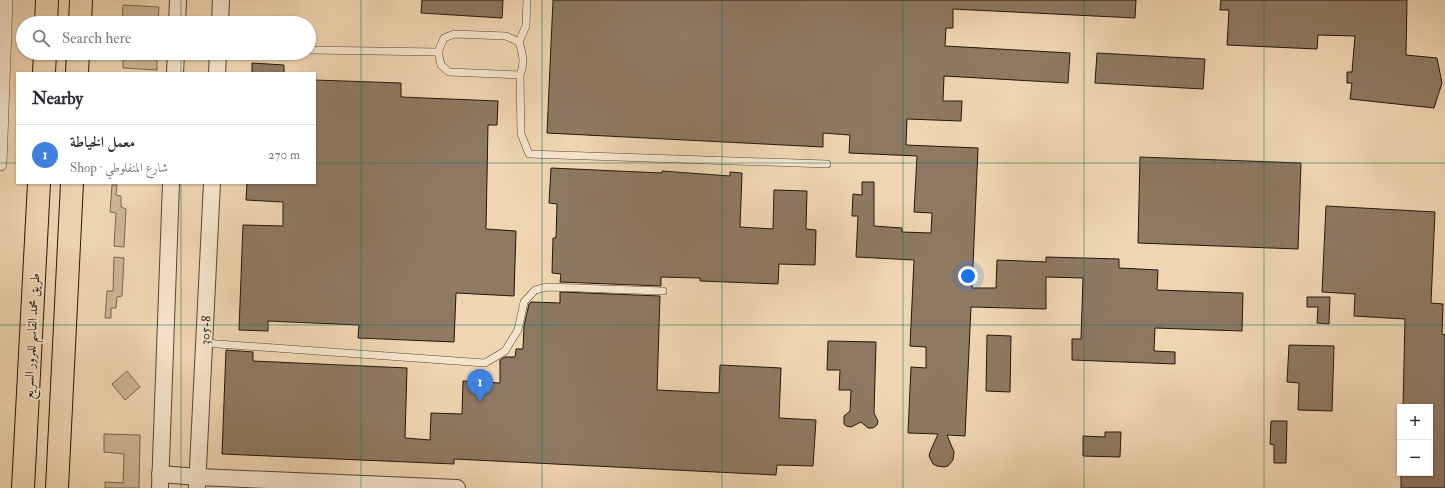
<!DOCTYPE html>
<meta charset="utf-8">
<style>
body{margin:0;font-family:"IM FELL Double Pica",Amiri,serif;background:#f2f2f3;color:#2b2b33}
.controls{position:absolute;right:12px;bottom:12px;display:grid;overflow:hidden;border-radius:0px;box-shadow:0 1px 3px #0004}
.controls button{width:36px;height:36px;display:grid;place-items:center;padding:0;border:0;border-bottom:1px solid #e1e1e2;background:#fff;color:#2b2b33;font:20px sans-serif}
.you{position:absolute;left:968px;top:276px;width:14px;height:14px;margin:-10px;border:3px solid #fff;border-radius:50%;background:#1a73e8;box-shadow:0 0 0 6px #1a73e833}
.badge{display:grid;place-items:center;width:26px;height:26px;border-radius:50%;background:#111827;color:#fff;font-size:13px;font-weight:700}
.pin{position:absolute;translate:-50% -33px;filter:drop-shadow(0 1px 2px #0008)}
.pin::after{content:'';position:absolute;top:21px;width:14px;height:12px;background:inherit;clip-path:polygon(0 0,100% 0,50% 100%)}
.list{margin:0;padding:0;list-style:none}
h2{display:flex;justify-content:space-between;align-items:center;height:52px;margin:0;padding:0 16px;font-size:17px}
h2 small{font-size:13px;font-weight:400;color:#7c7c81}
.list li{display:grid;grid-template-columns:26px 1fr auto;gap:12px;align-items:center;box-sizing:border-box;height:60px;padding:0 16px;border-top:1px solid #e1e1e2}
.list b{display:block;font-size:15px;white-space:nowrap}
.list p{margin:0;font-size:13px;white-space:nowrap;color:#7c7c81}
.list em{font-size:13px;font-style:normal;color:#7c7c81}
.icon{flex:none;width:22px;height:22px;fill:none;stroke:currentColor;stroke-width:2;stroke-linecap:round;stroke-linejoin:round}
.map{position:relative;flex:none;width:1445px;height:488px;overflow:hidden}
.search{position:absolute;background:#fff;box-shadow:0 1px 3px #0004;left:16px;top:16px;width:300px;height:44px;display:flex;align-items:center;gap:10px;box-sizing:border-box;padding:0 14px;border-radius:22px;color:#7c7c81;font-size:15px}
.panel{position:absolute;background:#fff;box-shadow:0 1px 3px #0004;left:16px;top:72px;width:300px;height:112px;border-radius:0px}
.map>svg:first-child{display:block}
.green{fill:#ccb595;stroke:#786650}
.building{fill:#8e7962;stroke:#24160c}
.lines{fill:none;stroke-linecap:round;stroke-linejoin:round}
.service-casing{stroke:#574635;stroke-width:8}
.minor-casing{stroke:#574635;stroke-width:14}
.tertiary-casing{stroke:#574635;stroke-width:18}
.motorway-casing{stroke:#24160c;stroke-width:24}
.service{stroke:#f5e4cc;stroke-width:7}
.minor{stroke:#f5e4cc;stroke-width:13}
.tertiary{stroke:#f5e4cc;stroke-width:16}
.motorway{stroke:#efd5b1;stroke-width:22}
.grid{fill:none;stroke:#0f766e;stroke-width:1;stroke-opacity:0.55}
.labels{text-anchor:middle;stroke-width:3.5;stroke-linejoin:round;paint-order:stroke}
.street-label{font-size:13px;fill:#24160c;stroke:#f5e4cc}
</style>
<div class="map">
<svg width="1445" height="488" viewBox="0 0 1445 488">
<rect width="100%" height="100%" fill="#efd5b1"/>
<filter id="stains"><feTurbulence type="fractalNoise" baseFrequency=".005" numOctaves="4"/><feColorMatrix values="0 0 0 0 .2 0 0 0 0 .09 0 0 0 0 .02 0 0 0 .5 -.17"/></filter>
<radialGradient id="worn" r=".72"><stop offset=".6" stop-color="#630" stop-opacity="0"/><stop offset="1" stop-color="#630" stop-opacity=".3"/></radialGradient>
<g class="green">
<path d="M123,5l36,2 -1,16h-36z"/>
<path d="M141,53h16v17l-34,-2v-14l18,1z"/>
<path d="M112,185h5l-1,10 5,1v11l5,2 -2,38 -10,-1 2,-33 -6,-1z"/>
<path d="M114,257l10,1 -2,38 -5,1 -1,11h-5v10h-6l2,-27h6z"/>
<path d="M127,371l13,16 -15,13 -13,-16z"/>
<path d="M104,434l36,1 -1,53h-34v-6l18,1 1,-29 -20,-2z"/>
</g>
<g class="building">
<path d="M422,0h81l-1,18 -81,-5z"/>
<path d="M553,0h583l-1,18 -182,-9v19h-7l-1,18 125,7 -2,30 -124,-7 -1,25h19l-1,20 -54,-2 -1,26 72,3 -6,140h24l1,-28 49,2v-5l73,2v9l39,2 -1,20 86,3 -1,38 -87,-3 -1,23 21,1v12l-103,-4v-21h9l2,-61 -37,-1v32l-75,-2 -6,129 -18,-1 7,17 -1,8 -5,6 -4,1 -7,-1 -4,-2 -4,-8 1,-4 8,-18 -30,-1 3,-66 15,1v-21l-16,-1 4,-86 -58,-3 2,-41h-6l1,-22 9,1v-13h12v44l28,2v4l29,1 1,-20 -18,-1 3,-56 -68,-3 1,-18 -27,-2v14l-276,-14z"/>
<path d="M1221,0h186l-1,55 31,3 5,25 -8,25 -84,-9 2,-16h-5v-11h5l3,-36 -37,-1 -1,14 -90,-4 2,-35h-9z"/>
<path d="M1097,53l108,6 -2,30 -108,-6z"/>
<path d="M252,63l32,2v8h-32z"/>
<path d="M315,80l86,3v14l97,4 -1,24h-9l-2,104 30,2 -2,65 -58,-3 -2,49 -96,-4 1,-13 -91,-4v10l-29,-1 4,-105 40,1v-24l-37,-2 1,-17h68z"/>
<path d="M1140,157l161,6 -3,86 -160,-6z"/>
<path d="M551,168l111,5v-2l68,5v-4l12,1 -2,54 33,2 1,-39 33,1 -1,38 10,1 -1,35 -36,-1 -1,20 -78,-3v-3l-39,-1v9l-101,-4 1,-8 -9,-1 1,-35h3l1,-34 -8,-1z"/>
<path d="M1326,206l109,6 -4,91 12,1 -1,30 3,1v153h-44v-15h29v-66h-27l2,-88 -51,-3 1,-22 -33,-2z"/>
<path d="M560,292l100,4 -3,94 62,3 1,-28 61,3 -2,50 37,2 -3,46 -36,-1 -1,10 -322,-16v5l-232,-10 4,-104 27,2v9l154,7 -2,70 25,2 1,-27 31,1 1,-33 37,2v-23l5,-3h10l1,-8h7l1,-23 5,-22 2,-2 29,1z"/>
<path d="M1307,297h23l-1,27 -12,-1 1,-16h-11z"/>
<path d="M987,335l24,1 -1,56 -24,-1z"/>
<path d="M828,341l48,1 -2,71 4,8 -1,4 -4,3h-5l-7,-6 -10,5 -5,-1 -2,-2v-8l6,-5 1,-21h-12l1,-20h-13z"/>
<path d="M1289,345l45,1 -2,65 -34,-1 1,-27 -12,-1z"/>
<path d="M1271,421h16l-1,42h-12v-18l-4,-1z"/>
<path d="M1105,432h16l-1,25 -37,-1v-20l22,1z"/>
</g>
<g class="lines">
<defs>
<g id="service">
<path d="M454,34l52,2 13,6c4,13 6,21 1,33l-71,-3 -8,-7 -3,-13 6,-14z"/>
<path d="M519,42l7,-16 1,-26"/>
<path d="M309,50l129,2"/>
<path d="M520,75l1,59 8,20 298,10"/>
<path d="M204,343l281,20 20,-12 13,-21 6,-28 11,-12 12,-3 116,4"/>
</g>
<path id="minor" d="M0,164l6,-164"/>
<g id="tertiary">
<path d="M177,23l1,-23"/>
<path d="M220,23l1,-23"/>
<path d="M175,73l1,-20"/>
<path d="M217,73l1,-20"/>
<path d="M160,474l38,3 259,11"/>
<path d="M160,488l11,-305"/>
<path id="s1" d="M197,488l15,-305"/>
</g>
<g id="motorway">
<path d="M46,23l1,-23"/>
<path d="M80,23l1,-23"/>
<path d="M44,73l1,-20"/>
<path d="M77,73l1,-20"/>
<path d="M23,488l16,-305"/>
<path d="M57,488l15,-305"/>
</g>
</defs>
<use href="#service" class="service-casing"/>
<use href="#minor" class="minor-casing"/>
<use href="#tertiary" class="tertiary-casing"/>
<use href="#motorway" class="motorway-casing"/>
<use href="#service" class="service"/>
<use href="#minor" class="minor"/>
<use href="#tertiary" class="tertiary"/>
<use href="#motorway" class="motorway"/>
</g>
<path class="grid" d="M181,0v23M361,0v488M542,0v488M722,0v488M903,0v488M1084,0v488M1264,0v488M181,53v20M0,163h17M315,163h1130M181,183v305M0,325h1445"/>
<g class="labels">
<g class="street-label">
<text dy="5" stroke="none"><textPath href="#s1" startOffset="158">305-8</textPath></text>
<text transform="translate(31 336) rotate(-87)" y="5">طريق محمد القاسم للمرور السريع</text>
</g>
</g>
<rect width="100%" height="100%" filter="url(#stains)"/>
<rect width="100%" height="100%" fill="url(#worn)"/>
</svg>
<div class="controls">
<button>+</button>
<button>−</button>
</div>
<div class="you"></div>
<div class="pin badge" style="left:480px;top:402px;background:#3f7fe0">1</div>
<div class="search"><svg class="icon" aria-label="search" viewBox="0 0 24 24"><circle cx="10" cy="10" r="6"/><path d="M15 15l6 6"/></svg>Search here</div>
<section class="panel">
<h2>Nearby<small></small></h2>
<ul class="list">
<li><span class="badge" style="background:#3f7fe0">1</span><div><b>معمل الخياطة</b><p>Shop · شارع المنفلوطي</p></div><em>270 m</em></li>
</ul>
</section>
</div>
